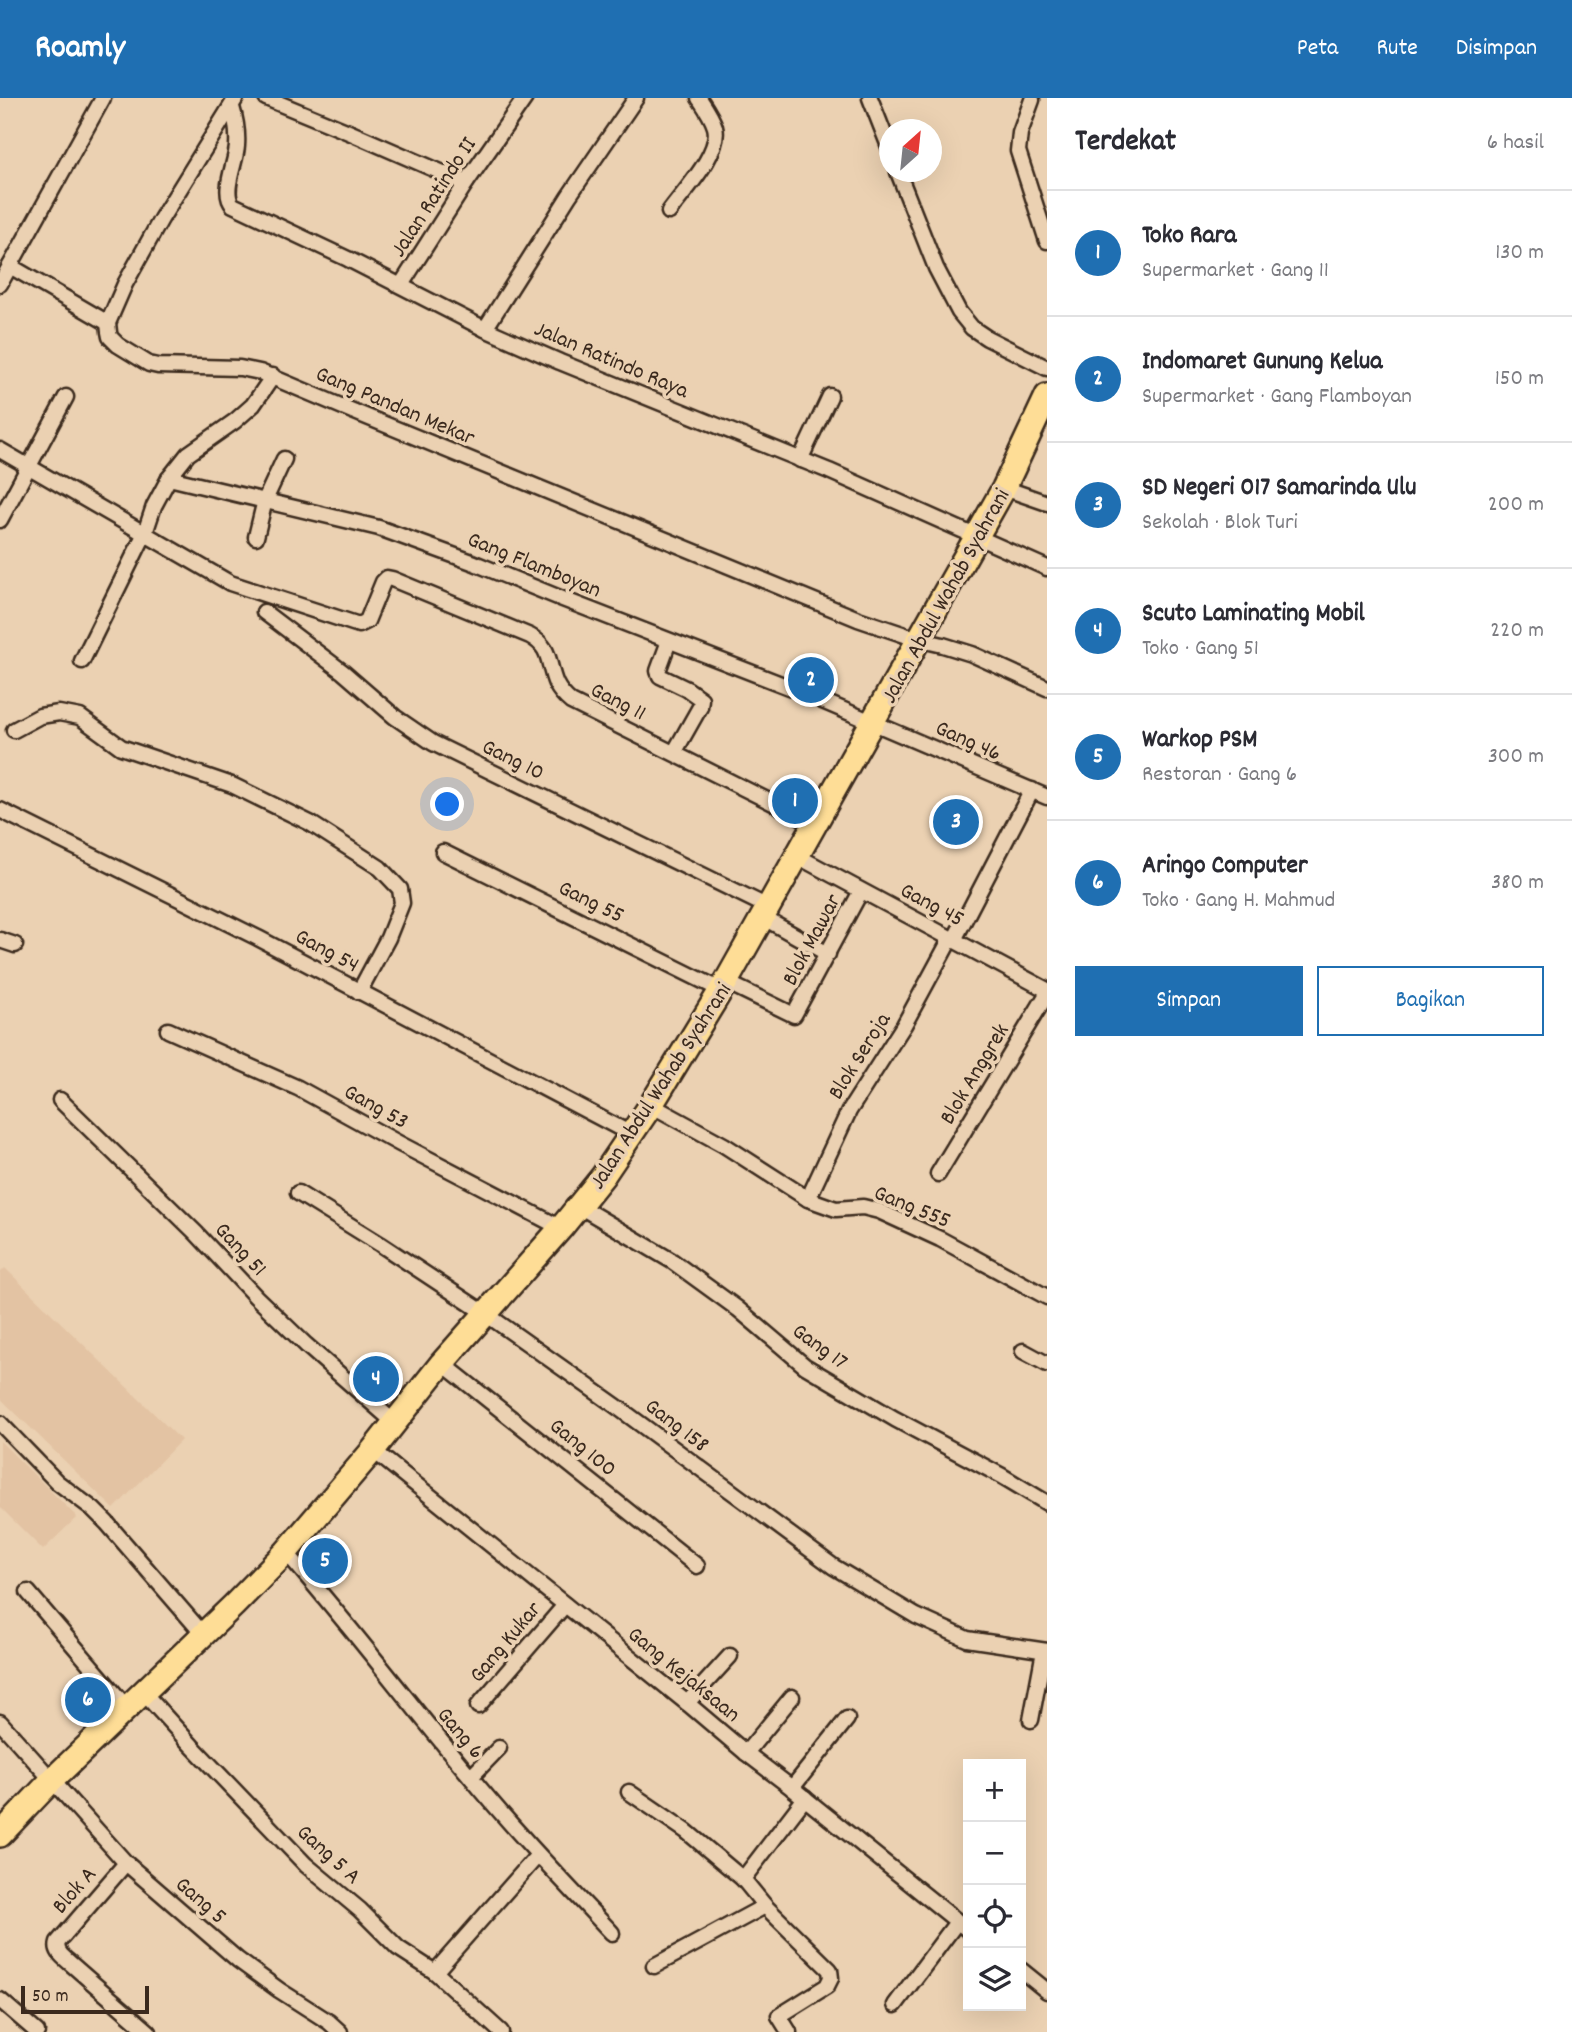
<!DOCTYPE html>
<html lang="id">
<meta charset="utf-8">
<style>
body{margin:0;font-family:Dekko,sans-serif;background:#f7f7f7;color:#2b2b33}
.controls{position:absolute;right:21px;bottom:21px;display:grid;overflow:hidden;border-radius:0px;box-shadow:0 7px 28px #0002}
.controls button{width:63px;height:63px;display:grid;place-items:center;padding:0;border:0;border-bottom:2px solid #e1e1e2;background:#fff;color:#2b2b33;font:35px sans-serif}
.compass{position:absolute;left:879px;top:21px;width:63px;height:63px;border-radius:50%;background:#fff;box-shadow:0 7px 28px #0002;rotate:27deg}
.scale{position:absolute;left:21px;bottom:18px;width:128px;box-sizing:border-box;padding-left:7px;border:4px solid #3b2a1e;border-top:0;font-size:19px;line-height:24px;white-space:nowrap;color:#3b2a1e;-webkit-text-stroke:5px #ebd1b2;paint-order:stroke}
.you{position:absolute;left:448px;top:707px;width:24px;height:24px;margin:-18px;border:5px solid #fff;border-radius:50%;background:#1a73e8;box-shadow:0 0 0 10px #1a73e833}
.badge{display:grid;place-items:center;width:46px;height:46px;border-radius:50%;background:#1f6fb2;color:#fff;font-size:23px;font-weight:700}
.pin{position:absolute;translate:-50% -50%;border:4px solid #fff;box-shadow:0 2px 7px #0006}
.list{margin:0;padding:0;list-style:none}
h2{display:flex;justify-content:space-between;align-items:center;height:91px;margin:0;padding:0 28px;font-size:30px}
h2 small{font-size:23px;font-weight:400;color:#7c7c81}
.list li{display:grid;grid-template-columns:46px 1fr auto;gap:21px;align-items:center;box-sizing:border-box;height:126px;padding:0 28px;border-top:2px solid #e1e1e2}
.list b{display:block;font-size:26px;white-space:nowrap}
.list p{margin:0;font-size:23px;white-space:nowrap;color:#7c7c81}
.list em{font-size:23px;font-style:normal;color:#7c7c81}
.actions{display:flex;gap:14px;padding:21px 28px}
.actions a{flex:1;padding:16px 0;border:2px solid #1f6fb2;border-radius:0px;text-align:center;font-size:24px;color:#1f6fb2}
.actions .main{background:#1f6fb2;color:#fff}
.icon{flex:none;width:38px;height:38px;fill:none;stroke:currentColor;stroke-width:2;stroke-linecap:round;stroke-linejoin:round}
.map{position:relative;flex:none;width:1047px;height:1934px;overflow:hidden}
header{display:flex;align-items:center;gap:42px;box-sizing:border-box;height:98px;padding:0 35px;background:#1f6fb2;color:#fff}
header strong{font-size:33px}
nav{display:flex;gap:38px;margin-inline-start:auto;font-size:24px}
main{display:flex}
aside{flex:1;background:#fff}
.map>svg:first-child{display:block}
.built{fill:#e3c3a3}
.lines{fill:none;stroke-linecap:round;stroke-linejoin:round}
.minor-casing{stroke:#3b2a1e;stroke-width:19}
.trunk-casing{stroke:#3b2a1e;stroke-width:28}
.minor{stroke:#ebd1b2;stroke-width:14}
.trunk{stroke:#fedd96;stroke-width:23}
.labels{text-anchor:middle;stroke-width:7;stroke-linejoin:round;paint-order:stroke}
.street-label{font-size:23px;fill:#3b2a1e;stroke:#ebd1b2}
</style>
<header>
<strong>Roamly</strong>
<nav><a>Peta</a><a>Rute</a><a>Disimpan</a></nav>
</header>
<main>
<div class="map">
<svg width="1047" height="1934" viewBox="0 0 1047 1934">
<rect width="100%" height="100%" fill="#ebd1b2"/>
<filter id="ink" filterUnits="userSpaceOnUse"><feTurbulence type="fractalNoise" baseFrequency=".0143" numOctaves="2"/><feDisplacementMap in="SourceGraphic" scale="14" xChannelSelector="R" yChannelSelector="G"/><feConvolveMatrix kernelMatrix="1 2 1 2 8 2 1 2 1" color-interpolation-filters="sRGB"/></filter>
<g filter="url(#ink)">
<g class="built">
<path d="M5,1170l176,172 -67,69 -114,-111v-125z"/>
<path d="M0,1343l77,76 -34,33 -43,-43z"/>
</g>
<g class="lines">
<defs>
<g id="minor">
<path d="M236,0l-75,121 -36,65 -17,39 1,9 1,5 8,8 31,19 9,2 82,2 20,4 90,38 508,209 59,20 26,6 29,9 75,34"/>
<path d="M266,0l85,35 115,50"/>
<path d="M636,0l-67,98 -84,133 75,33 269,109 218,97"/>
<path d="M870,0l20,51"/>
<path d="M1032,2l-12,33 -2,18 29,90"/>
<path d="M232,9c4,13 6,25 5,39 -1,17 -16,47 -4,59l115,54 137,70"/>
<path d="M898,74l38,96 23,44 13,16 15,10 60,30"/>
<path d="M669,114c14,-20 53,-60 46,-85 -3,-10 -10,-20 -16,-29"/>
<path d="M10,168l98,57"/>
<path d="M0,186l103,-186"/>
<path d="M401,187l65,-102 59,-85"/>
<path d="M0,352l230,133 129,42 8,-4 16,-39 4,-4 5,1 138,57c22,12 17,27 26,48 4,8 9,13 15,18l244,122"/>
<path d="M800,362l30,-64"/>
<path d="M169,380l210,50 93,34 88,36 239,93 248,106"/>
<path d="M1004,390l43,15"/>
<path d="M0,422l66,-123"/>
<path d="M256,439l9,-37 19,-41"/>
<path d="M264,514l79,60 52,45 38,26 335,164"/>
<path d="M669,543l-11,30 2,5 27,13 14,10 -1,8 -26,46"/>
<path d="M82,563l63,-128 9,-27 15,-28 19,-24 47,-33 18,-16 20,-29"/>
<path d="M14,632l26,-14 19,-3 21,4 41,30 111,38 78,38 70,45 20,21 2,14 -14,35 -29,54"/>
<path d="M0,712l258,128 373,196"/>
<path d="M443,754l278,138"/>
<path d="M797,758l250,134"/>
<path d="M762,819l66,37"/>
<path d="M0,842l15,5"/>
<path d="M954,842l78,-150"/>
<path d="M726,884l68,33 67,-124"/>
<path d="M168,932l130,58 102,56 161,84"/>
<path d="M60,1002l136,133 60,64 50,48 89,78"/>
<path d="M651,1007l73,40 84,54 28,10 27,-2 16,4 61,28 107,58"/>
<path d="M938,1076l109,-180"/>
<path d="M298,1095l82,51 106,70 130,92 218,161 82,49 51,23 80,12"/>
<path d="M808,1101l41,-88 55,-86 47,-87"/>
<path d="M579,1108l93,55 66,48 67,57 90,53 107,57 45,27"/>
<path d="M1023,1253l24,13"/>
<path d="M442,1265l255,203"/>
<path d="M0,1325l57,59 36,27 14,14 96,111"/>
<path d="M373,1352l314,253 59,50 46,35 176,142"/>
<path d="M286,1454c63,72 121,149 183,223 45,55 94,106 143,158"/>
<path d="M28,1494l99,116"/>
<path d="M143,1594l49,54 114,119 54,45 38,38 37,24 66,60"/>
<path d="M687,1605l43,-47"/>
<path d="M478,1608l87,-101"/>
<path d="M1031,1622l13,-69"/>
<path d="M0,1624l126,141 112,97 41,30 50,32 11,10"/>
<path d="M746,1655l46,-56"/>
<path d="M471,1679l28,-29"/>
<path d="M792,1690l55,-69"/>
<path d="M629,1694l57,39 57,48 22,27 65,64 1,8 -4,8 -48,30 10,16"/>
<path d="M126,1765l-68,79c-3,9 5,15 12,21l79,69"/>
<path d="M743,1781l62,-81"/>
<path d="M654,1868l111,-60"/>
<path d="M1021,1872l26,21"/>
<path d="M435,1874l103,-117"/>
<path d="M0,1902l37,32"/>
<path d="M895,1907l62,-83"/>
</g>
<path id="trunk" d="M0,1737l52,-55 182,-175 52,-53 87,-102 69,-87 119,-135 42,-52 48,-71 75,-123 278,-494 43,-92"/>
</defs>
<use href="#minor" class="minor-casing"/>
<use href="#trunk" class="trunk-casing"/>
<use href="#minor" class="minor"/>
<use href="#trunk" class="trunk"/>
</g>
</g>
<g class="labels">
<g class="street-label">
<text transform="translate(432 98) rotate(-57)" y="8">Jalan Ratindo II</text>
<text transform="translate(612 260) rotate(23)" y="8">Jalan Ratindo Raya</text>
<text transform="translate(396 306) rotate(23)" y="8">Gang Pandan Mekar</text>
<text transform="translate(535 465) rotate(22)" y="8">Gang Flamboyan</text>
<text transform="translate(944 497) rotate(-61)" y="8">Jalan Abdul Wahab Syahrani</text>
<text transform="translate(619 602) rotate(27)" y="8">Gang 11</text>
<text transform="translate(969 641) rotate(24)" y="8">Gang 46</text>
<text transform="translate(514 660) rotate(26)" y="8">Gang 10</text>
<text transform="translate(592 802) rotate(26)" y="8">Gang 55</text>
<text transform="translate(933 805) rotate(28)" y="8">Gang 45</text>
<text transform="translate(810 841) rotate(-62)" y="8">Blok Mawar</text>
<text transform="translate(328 851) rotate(28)" y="8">Gang 54</text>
<text transform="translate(858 957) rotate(-58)" y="8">Blok Seroja</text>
<text transform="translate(973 975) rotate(-59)" y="8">Blok Anggrek</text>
<text transform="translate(659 987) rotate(-57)" y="8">Jalan Abdul Wahab Syahrani</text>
<text transform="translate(377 1007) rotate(29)" y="8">Gang 53</text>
<text transform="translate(913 1107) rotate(22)" y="8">Gang 555</text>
<text transform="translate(242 1150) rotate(47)" y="8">Gang 51</text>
<text transform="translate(821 1247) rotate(36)" y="8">Gang 17</text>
<text transform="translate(678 1326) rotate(37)" y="8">Gang 158</text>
<text transform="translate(584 1348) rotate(39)" y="8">Gang 100</text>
<text transform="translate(504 1543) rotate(-50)" y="8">Gang Kukar</text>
<text transform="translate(685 1575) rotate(39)" y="8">Gang Kejaksaan</text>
<text transform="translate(462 1634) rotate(50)" y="8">Gang 6</text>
<text transform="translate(330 1755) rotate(42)" y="8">Gang 5 A</text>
<text transform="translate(73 1791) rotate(-49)" y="8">Blok A</text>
<text transform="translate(202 1801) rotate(41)" y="8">Gang 5</text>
</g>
</g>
</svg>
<div class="controls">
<button>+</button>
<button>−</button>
<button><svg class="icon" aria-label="locate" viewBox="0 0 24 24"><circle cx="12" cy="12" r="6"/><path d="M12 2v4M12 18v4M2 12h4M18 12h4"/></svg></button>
<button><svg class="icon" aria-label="layers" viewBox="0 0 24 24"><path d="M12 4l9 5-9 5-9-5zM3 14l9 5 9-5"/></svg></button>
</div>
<svg class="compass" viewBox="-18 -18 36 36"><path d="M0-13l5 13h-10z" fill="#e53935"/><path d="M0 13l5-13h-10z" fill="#7c7c81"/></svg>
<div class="scale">50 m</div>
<div class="you"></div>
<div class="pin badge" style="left:795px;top:703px">1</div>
<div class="pin badge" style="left:811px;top:582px">2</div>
<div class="pin badge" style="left:956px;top:724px">3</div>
<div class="pin badge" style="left:376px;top:1281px">4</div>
<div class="pin badge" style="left:325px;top:1463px">5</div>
<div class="pin badge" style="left:88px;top:1602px">6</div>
</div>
<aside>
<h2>Terdekat<small>6 hasil</small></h2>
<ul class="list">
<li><span class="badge">1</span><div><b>Toko Rara</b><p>Supermarket · Gang 11</p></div><em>130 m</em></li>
<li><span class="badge">2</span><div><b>Indomaret Gunung Kelua</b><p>Supermarket · Gang Flamboyan</p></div><em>150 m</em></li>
<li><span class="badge">3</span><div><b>SD Negeri 017 Samarinda Ulu</b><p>Sekolah · Blok Turi</p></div><em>200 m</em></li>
<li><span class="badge">4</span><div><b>Scuto Laminating Mobil</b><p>Toko · Gang 51</p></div><em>220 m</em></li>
<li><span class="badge">5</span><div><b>Warkop PSM</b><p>Restoran · Gang 6</p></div><em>300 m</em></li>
<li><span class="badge">6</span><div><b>Aringo Computer</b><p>Toko · Gang H. Mahmud</p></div><em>380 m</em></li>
</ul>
<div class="actions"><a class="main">Simpan</a><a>Bagikan</a></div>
</aside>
</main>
